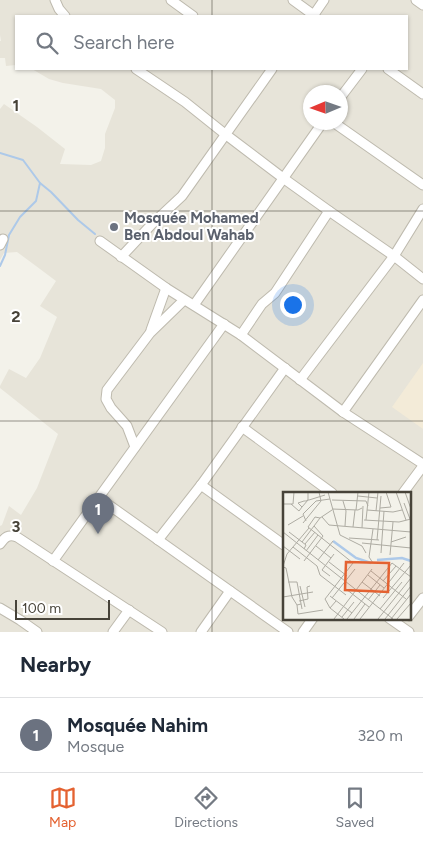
<!DOCTYPE html>
<meta charset="utf-8">
<style>
body{margin:0;font-family:Figtree,sans-serif;background:#f6f6f7;color:#1f2937}
.compass{position:absolute;left:303px;top:85px;width:45px;height:45px;border-radius:50%;background:#fff;box-shadow:0 1px 4px #0004;rotate:268deg}
.scale{position:absolute;left:15px;bottom:12px;width:95px;box-sizing:border-box;padding-left:5px;border:2px solid #474339;border-top:0;font-size:14px;line-height:18px;white-space:nowrap;color:#474339;-webkit-text-stroke:4px #fff;paint-order:stroke}
.you{position:absolute;left:292px;top:304px;width:18px;height:18px;margin:-12px;border:4px solid #fff;border-radius:50%;background:#1a73e8;box-shadow:0 0 0 8px #1a73e833}
.badge{display:grid;place-items:center;width:32px;height:32px;border-radius:50%;background:#e46231;color:#fff;font-size:16px;font-weight:700}
.pin{position:absolute;translate:-50% -41px;filter:drop-shadow(0 1px 2px #0008)}
.pin::after{content:'';position:absolute;top:26px;width:18px;height:15px;background:inherit;clip-path:polygon(0 0,100% 0,50% 100%)}
.list{margin:0;padding:0;list-style:none}
h2{display:flex;justify-content:space-between;align-items:center;height:65px;margin:0;padding:0 20px;font-size:21px}
h2 small{font-size:16px;font-weight:400;color:#747a83}
.list li{display:grid;grid-template-columns:32px 1fr auto;gap:15px;align-items:center;box-sizing:border-box;height:75px;padding:0 20px;border-top:1px solid #e0e1e3}
.list b{display:block;font-size:19px;white-space:nowrap}
.list p{margin:0;font-size:16px;white-space:nowrap;color:#747a83}
.list em{font-size:16px;font-style:normal;color:#747a83}
.icon{flex:none;width:28px;height:28px;fill:none;stroke:currentColor;stroke-width:2;stroke-linecap:round;stroke-linejoin:round}
.map{position:relative;flex:none;width:423px;height:632px;overflow:hidden}
.search{position:absolute;background:#fff;box-shadow:0 1px 4px #0004;left:15px;right:15px;top:15px;height:55px;display:flex;align-items:center;gap:12px;box-sizing:border-box;padding:0 18px;border-radius:0px;color:#747a83;font-size:19px}
.sheet{height:140px;background:#fff}
nav{display:flex;justify-content:space-around;align-items:center;box-sizing:border-box;height:70px;border-top:1px solid #e0e1e3;background:#fff;font-size:14px;color:#747a83}
nav a{display:grid;justify-items:center;gap:2px}
nav .on{color:#e46231}
.map>svg:first-child{display:block}
.residential{fill:#e7e4d9;fill-rule:evenodd}
.commercial{fill:#f3ebd8}
.lines{fill:none;stroke-linecap:round;stroke-linejoin:round}
.stream{stroke:#adc9e9;stroke-width:2}
.minor-casing{stroke:#bebaae;stroke-width:11}
.minor{stroke:#fff;stroke-width:9}
.grid{fill:none;stroke:#474339;stroke-width:1;stroke-opacity:0.55}
.worship-dot{fill:#6b7280;stroke:#fff;stroke-width:2}
.labels{text-anchor:middle;stroke-width:4;stroke-linejoin:round;paint-order:stroke}
.worship-label{font-size:15px;font-weight:bold;fill:#5b616d;stroke:#fff;text-anchor:start}
.inset-river{fill:none;stroke:#adc9e9;stroke-width:2.5}
.inset-road{fill:none;stroke:#aeaca3;stroke-width:1}
.view{fill:#e46231;fill-opacity:0.15;stroke:#e46231;stroke-width:2.5}
.inset-edge{fill:none;stroke:#474339;stroke-width:2.5}
.grid-label{font-size:16px;text-anchor:middle;font-weight:bold;fill:#474339;stroke:#fff;stroke-width:4;stroke-linejoin:round;paint-order:stroke}
</style>
<div class="map">
<svg width="423" height="632" viewBox="0 0 423 632">
<rect width="100%" height="100%" fill="#f3f2ea"/>
<path class="residential" d="M0,0h423v632h-423v-106l2,-1 7,-19 12,9 16,-27 21,-54 -58,-46v-2l9,-17 17,9 14,-20 17,-41 -17,-11 16,-25 -20,-15 -19,-14 -13,1 -4,7v-151l4,-5 33,23 28,22 -5,15 31,1 10,-4 4,-13v-14l10,-26v-8l-14,-11 -38,-6 -14,-4 -17,-10h375v-53h-391v49l-10,1 -1,-8h-5v-17h1l-1,-6zM310,92h30v30h-30zM284,493h125v125h-125z"/>
<path class="commercial" d="M423,363v66l-31,-22z"/>
<g class="lines">
<g class="stream">
<path d="M0,153l23,7 17,23 -4,18 -16,16 -11,18 -4,20 -5,11"/>
<path d="M40,183l11,9 27,28 17,14"/>
</g>
<defs>
<g id="minor">
<path d="M55,0l4,9 6,7"/>
<path d="M171,0l22,16"/>
<path d="M293,0l22,16"/>
<path d="M416,0l7,5"/>
<path d="M313,16l11,-16"/>
<path d="M136,69l49,33 40,32 58,44 46,33 65,45 29,23"/>
<path d="M388,69l35,25"/>
<path d="M340,98l22,-29"/>
<path d="M333,122l90,63"/>
<path d="M100,241l66,47 75,47 102,77 80,52"/>
<path d="M0,245l3,-6"/>
<path d="M121,257l31,-33 30,-28 90,-127"/>
<path d="M194,305l129,-183"/>
<path d="M151,330l15,-42"/>
<path d="M241,335l21,-31 13,-11 54,-82"/>
<path d="M300,380l94,-124 29,-47"/>
<path d="M343,412l80,-112"/>
<path d="M242,427l90,66"/>
<path d="M135,447l-8,-21 -16,-18 -5,-9 1,-9 43,-57 34,-33"/>
<path d="M201,485l83,60"/>
<path d="M403,493l20,-27"/>
<path d="M99,498l189,134"/>
<path d="M158,540l43,-55 84,-117"/>
<path d="M0,544c5,-7 8,-10 17,-7l145,95"/>
<path d="M53,561l171,-237"/>
<path d="M0,608l20,12 17,12"/>
<path d="M409,616l14,-18"/>
<path d="M389,618l20,14"/>
<path d="M113,632l16,-22"/>
<path d="M201,632l29,-41"/>
<path d="M303,632l10,-14"/>
</g>
</defs>
<use href="#minor" class="minor-casing"/>
<use href="#minor" class="minor"/>
</g>
<path class="grid" d="M212,0v16M212,69v563M0,211h423M0,421h423"/>
<circle class="worship-dot" cx="114" cy="227" r="5"/>
<g class="labels">
<g class="worship-label">
<text x="124" y="223">Mosquée Mohamed<tspan x="124" dy="17">Ben Abdoul Wahab</tspan></text>
</g>
</g>
<g transform="translate(283 492)">
<rect width="128" height="128" fill="#f3f2ea"/>
<path class="inset-river" d="M50,49l23,17 15,5M94,68l25,-2 9,3"/>
<path class="inset-road" d="M25,0v8l-6,7 -4,-4 6,-2h2l2,-1h1l16,-5M45,0l12,43 22,11 4,7M113,0l10,28M122,0l6,17M75,4l19,2M49,8l34,1 2,5M60,9l3,10 -1,15M121,11l6,16M0,12h10l1,-12M8,12l8,7 3,-4M97,16l11,-1 -5,-15M49,17l26,1 4,-2M73,18l2,-18M84,18l26,2 9,-2M93,19l2,-19M39,25l7,8 82,7M37,26l-5,-1 -7,10 45,36 -28,36 5,9M81,28l35,2 12,-3M83,28l3,-28M23,29l-3,-7 13,-13 14,-2M20,31l18,-22 -2,-9M5,33l15,-9M70,35l2,-17M79,36l1,-22M0,40l110,87M6,40l17,13 -2,4M66,46l30,2M94,48l4,-44M19,50l18,-24 12,-8M108,50l15,-5M79,51l49,5M22,52l10,-12M0,54l17,13M33,54l15,12M10,55l24,19 3,9 26,20M23,59l12,-16M98,61l3,-42M107,63l3,-33M35,68l15,-19M21,69l19,-25 -9,-10M46,70l18,14M90,71l-4,-6 4,-28M0,74l4,-12 22,-26M0,75l3,1 6,29 5,8 4,-1M88,79l35,28M85,83l16,13M47,84l-8,-6 12,-16M100,89l13,-15M5,90h9l5,27M79,90l18,14M17,94l5,21M63,97l23,18M47,104l22,17M0,105l30,-5M49,106l23,-29M100,106l28,-33M85,108l12,-15M16,109l9,-2 -1,-12 3,-1M53,109l-6,7 14,11M14,113l1,9 25,-4M97,117l22,-27M59,125l12,-15M51,127l38,-50M64,127l45,-56 19,14M71,127l11,-15M77,127l44,-56M95,127l33,-41M102,127l26,-33M108,127l20,-25M114,127l14,-16"/>
<path class="view" d="M63,70l43,1 -1,29 -43,-2z"/>
<rect width="128" height="128" class="inset-edge"/>
</g>
<g class="grid-label">
<text x="16" y="111">1</text>
<text x="16" y="322">2</text>
<text x="16" y="532">3</text>
</g>
</svg>
<svg class="compass" viewBox="-18 -18 36 36"><path d="M0-13l5 13h-10z" fill="#e53935"/><path d="M0 13l5-13h-10z" fill="#747a83"/></svg>
<div class="scale">100 m</div>
<div class="you"></div>
<div class="pin badge" style="left:98px;top:534px;background:#6b7280">1</div>
<div class="search"><svg class="icon" aria-label="search" viewBox="0 0 24 24"><circle cx="10" cy="10" r="6"/><path d="M15 15l6 6"/></svg>Search here</div>
</div>
<section class="sheet">
<h2>Nearby<small></small></h2>
<ul class="list">
<li><span class="badge" style="background:#6b7280">1</span><div><b>Mosquée Nahim</b><p>Mosque</p></div><em>320 m</em></li>
</ul>
</section>
<nav>
<a class="on"><svg class="icon" aria-label="map" viewBox="0 0 24 24"><path d="M3 6l6-2 6 2 6-2v14l-6 2-6-2-6 2zM9 4v14M15 6v14"/></svg>Map</a>
<a><svg class="icon" aria-label="directions" viewBox="0 0 24 24"><path d="M12 3l9 9-9 9-9-9zM9 14v-3h6M13 9l2 2-2 2"/></svg>Directions</a>
<a><svg class="icon" aria-label="saved" viewBox="0 0 24 24"><path d="M7 4h10v16l-5-4-5 4z"/></svg>Saved</a>
</nav>
